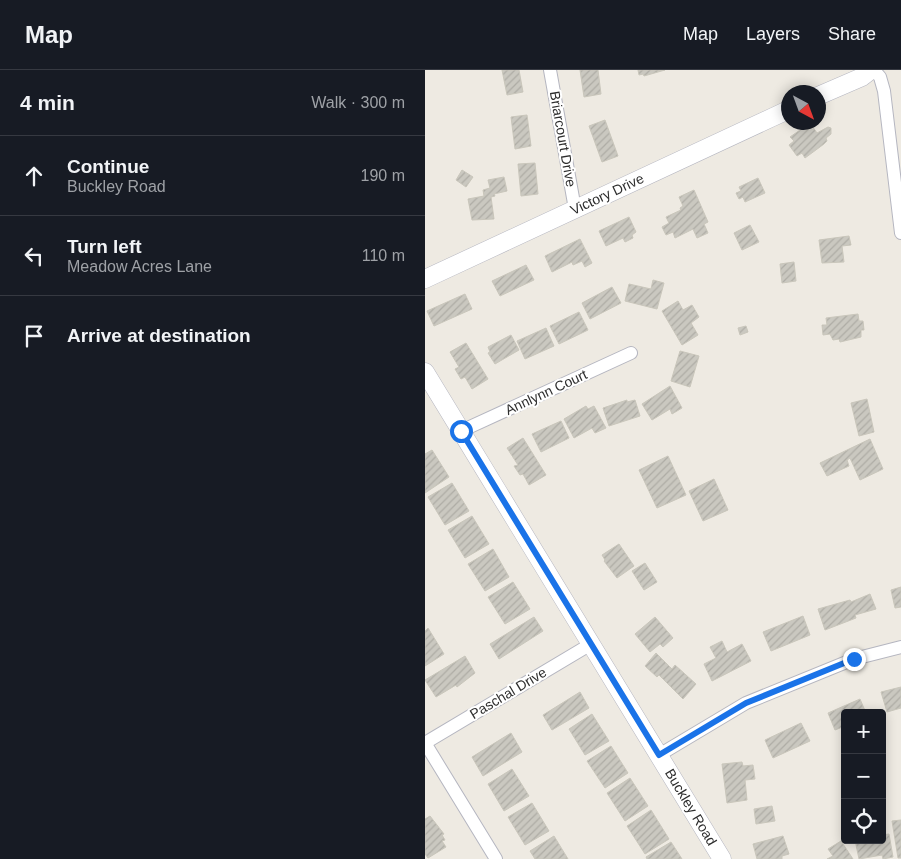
<!DOCTYPE html>
<meta charset="utf-8">
<style>
body{margin:0;font-family:Helvetica,sans-serif;background:#20242c;color:#f1f3f6}
.controls{position:absolute;right:15px;bottom:15px;display:grid;overflow:hidden;border-radius:5px;box-shadow:0 2px 12px #0003}
.controls button{width:45px;height:45px;display:grid;place-items:center;padding:0;border:0;border-bottom:1px solid #363941;background:#171b24;color:#f1f3f6;font:25px sans-serif}
.compass{position:absolute;left:356px;top:15px;width:45px;height:45px;border-radius:50%;background:#171b24;box-shadow:0 2px 12px #0003;rotate:139deg}
.stop{position:absolute;width:15px;height:15px;margin:-11px;border:4px solid #1a73e8;border-radius:50%;background:#fff}
.stop.end{background:#1a73e8;border-color:#fff;box-shadow:0 1px 5px #0008}
.list{margin:0;padding:0;list-style:none}
h2{display:flex;justify-content:space-between;align-items:center;height:65px;margin:0;padding:0 20px;font-size:21px}
h2 small{font-size:16px;font-weight:400;color:#9ea1a6}
.list li{display:grid;grid-template-columns:32px 1fr auto;gap:15px;align-items:center;box-sizing:border-box;height:80px;padding:0 20px;border-top:1px solid #363941}
.list b{display:block;font-size:19px;white-space:nowrap}
.list p{margin:0;font-size:16px;white-space:nowrap;color:#9ea1a6}
.list em{font-size:16px;font-style:normal;color:#9ea1a6}
.icon{flex:none;width:28px;height:28px;fill:none;stroke:currentColor;stroke-width:2;stroke-linecap:round;stroke-linejoin:round}
.map{position:relative;flex:none;width:476px;height:789px;overflow:hidden}
header{display:flex;align-items:center;gap:30px;box-sizing:border-box;height:70px;padding:0 25px;background:#171b24;border-bottom:1px solid #363941}
header strong{font-size:24px}
nav{display:flex;gap:28px;margin-inline-start:auto;font-size:18px}
main{display:flex}
aside{flex:1;background:#171b24}
.map>svg:first-child{display:block}
.building{fill:url(#building-hatch);stroke:#c9c6bb}
.lines{fill:none;stroke-linecap:round;stroke-linejoin:round}
.street-casing{stroke:#b5b6c0;stroke-width:14}
.secondary-casing{stroke:#b5b6c0;stroke-width:19}
.street{stroke:#fff;stroke-width:12}
.secondary{stroke:#fff;stroke-width:18}
.route{stroke:#1a73e8;stroke-width:6}
.labels{text-anchor:middle;stroke-width:4;stroke-linejoin:round;paint-order:stroke}
.street-label{font-size:14px;fill:#2e2e2e;stroke:#fff}
</style>
<header>
<strong>Map</strong>
<nav><a>Map</a><a>Layers</a><a>Share</a></nav>
</header>
<main>
<aside>
<h2>4 min<small>Walk · 300 m</small></h2>
<ul class="list">
<li><svg class="icon" aria-label="ahead" viewBox="0 0 24 24"><path d="M12 20V5M6 11l6-6 6 6"/></svg><div><b>Continue</b><p>Buckley Road</p></div><em>190 m</em></li>
<li><svg class="icon" aria-label="left" viewBox="0 0 24 24"><path d="M17 20v-9H6M10 6l-5 5 5 5"/></svg><div><b>Turn left</b><p>Meadow Acres Lane</p></div><em>110 m</em></li>
<li><svg class="icon" aria-label="arrive" viewBox="0 0 24 24"><path d="M6 21V4h12l-3 4 3 4H6"/></svg><div><b>Arrive at destination</b></div></li>
</ul>
</aside>
<div class="map">
<svg width="476" height="789" viewBox="0 0 476 789">
<defs>
<pattern id="building-hatch" width="6" height="6" patternUnits="userSpaceOnUse" patternTransform="scale(1.25)"><rect width="6" height="6" fill="#cac8c0"/><path d="M-1 1l2-2M0 6l6-6M5 7l2-2" fill="none" stroke="#aeaca5"/></pattern>
</defs>
<rect width="100%" height="100%" fill="#eeeae2"/>
<g class="building">
<path d="M77,0h17l4,22 -16,3z"/>
<path d="M155,0h18l3,24 -17,3z"/>
<path d="M213,0h27l-21,6 -1,-2 -4,1z"/>
<path d="M102,45l4,31 -16,3 -4,-32z"/>
<path d="M180,50l13,36 -16,6 -13,-36z"/>
<path d="M385,53l7,10 11,-6 3,1v6l-5,4 1,3 -3,3 -19,14 -3,-5 -5,3 -8,-11 5,-4 -4,-4z"/>
<path d="M110,93l3,31 -17,2 -3,-32z"/>
<path d="M37,100l11,7 -7,10 -10,-7z"/>
<path d="M79,107l3,14 -13,3 1,2 -4,1 3,22 -22,1 -4,-21 16,-3 -1,-6 7,-2 -2,-8z"/>
<path d="M333,108l7,15 -20,9 -2,-5 -4,2 -3,-6 5,-2 -2,-4z"/>
<path d="M269,120l14,32 -4,2 4,9 -11,5 -4,-9 -18,9 -2,-6 -7,3 -4,-8 7,-4 -3,-6 15,-7 -1,-2 3,-2 -4,-9z"/>
<path d="M204,147l7,15 -4,3 1,3 -8,4 -2,-4 -17,8 -7,-15z"/>
<path d="M325,155l9,17 -17,8 -8,-17z"/>
<path d="M424,166l2,9 -9,1 2,16 -22,1 -3,-23z"/>
<path d="M155,169l12,24 -7,4 -3,-6 -9,4 -1,-3 -20,10 -7,-16z"/>
<path d="M369,192l2,19 -14,2 -2,-19z"/>
<path d="M101,195l8,15 -34,16 -8,-15z"/>
<path d="M228,210l11,3 -7,26 -32,-8 4,-17 22,5z"/>
<path d="M187,217l9,16 -31,16 -8,-16z"/>
<path d="M40,224l7,15 -38,17 -7,-15z"/>
<path d="M253,231l5,9 9,-5 7,12 -8,6 7,12 -16,10 -20,-34z"/>
<path d="M154,242l9,18 -29,14 -9,-18z"/>
<path d="M433,244l1,7h4l1,9h-3v7l-21,5 -1,-3 -6,1 -3,-6 -7,1 -1,-10h5l-1,-7z"/>
<path d="M321,256l2,6 -8,3 -2,-7z"/>
<path d="M121,258l8,18 -29,13 -8,-18z"/>
<path d="M86,265l8,15 -24,14 -7,-11 2,-1 -2,-5z"/>
<path d="M41,273l22,36 -16,10 -7,-12 -4,2 -6,-10 4,-2 -9,-15z"/>
<path d="M255,281l19,5 -9,31 -19,-6z"/>
<path d="M245,316l12,22 -10,6 -2,-5 -18,11 -10,-16z"/>
<path d="M442,329l7,33 -15,4 -8,-33z"/>
<path d="M202,330v2l8,-2 5,16 -31,10 -6,-18z"/>
<path d="M161,336l2,3 6,-3 12,22 -11,5 -3,-5 -18,10 -10,-19z"/>
<path d="M136,351l8,17 -28,14 -9,-18z"/>
<path d="M98,368l23,37 -17,10 -6,-11 -3,1 -6,-9 4,-1 -11,-17z"/>
<path d="M445,369l13,30 -23,11 -10,-22 -3,2 2,6 -22,10 -7,-13z"/>
<path d="M7,380l17,27 -24,16v-39z"/>
<path d="M243,386l18,39 -29,13 -18,-38z"/>
<path d="M289,409l14,31 -25,11 -14,-30z"/>
<path d="M27,413l17,28 -24,14 -17,-28z"/>
<path d="M47,446l17,28 -24,14 -17,-28z"/>
<path d="M194,474l15,22 -17,12 -13,-17 1,-1 -3,-5z"/>
<path d="M68,479l16,28 -24,14 -17,-27z"/>
<path d="M220,493l12,19 -13,8 -12,-19z"/>
<path d="M88,512l17,27 -25,15 -17,-27z"/>
<path d="M476,517v20l-6,1 -4,-18z"/>
<path d="M445,524l6,15 -21,6 1,3 -31,12 -7,-21 32,-9 1,2z"/>
<path d="M378,546l7,19 -39,16 -8,-19z"/>
<path d="M109,547l9,14 -44,28 -9,-15z"/>
<path d="M230,547l18,21 -10,9 -3,-3 -10,8 -15,-18z"/>
<path d="M3,558l16,26 -19,12v-35z"/>
<path d="M297,571l5,11 15,-8 9,17 -39,20 -8,-17 12,-6 -6,-11z"/>
<path d="M231,583l16,16 3,-4 21,19 -13,15 -24,-24 -2,2 -12,-11z"/>
<path d="M40,586l10,17 -18,14 -1,-2 -20,12 -11,-17z"/>
<path d="M476,617v21l-14,4 -6,-20z"/>
<path d="M155,622l9,16 -37,22 -9,-15z"/>
<path d="M435,629l6,14h-21v13l-10,4 -7,-17z"/>
<path d="M167,644l17,27 -24,14 -16,-26z"/>
<path d="M376,653l9,18 -37,17 -8,-18z"/>
<path d="M86,663l11,19 -39,24 -11,-19z"/>
<path d="M186,676l17,27 -23,15 -18,-27z"/>
<path d="M317,692l1,4 10,-1 2,14 -10,1 2,20 -20,3 -5,-39z"/>
<path d="M87,699l17,27 -25,15 -16,-27z"/>
<path d="M205,708l18,28 -23,15 -18,-28z"/>
<path d="M107,733l17,28 -24,14 -17,-28z"/>
<path d="M347,736l3,15 -19,3 -2,-15z"/>
<path d="M226,740l18,29 -24,15 -18,-28z"/>
<path d="M5,746l14,18 -2,1 3,5 -3,1 4,6 -18,11 -3,-4v-35z"/>
<path d="M476,750v38h-3l-6,-37z"/>
<path d="M464,764l4,23 -10,2 -1,-4 -23,4 -4,-19h27v-5z"/>
<path d="M129,766l14,23h-33l-5,-8z"/>
<path d="M358,766l6,18 -7,2v3h-25l-4,-15z"/>
<path d="M416,771l12,18h-26l6,-3 -5,-7z"/>
<path d="M246,772l11,17h-35l-1,-2z"/>
</g>
<g class="lines">
<defs>
<g id="street">
<path d="M125,0l25,139"/>
<path d="M449,0l6,7 4,14 17,142"/>
<path d="M36,361l170,-78"/>
<path d="M0,673l166,-99"/>
<path d="M0,673l71,116"/>
<path d="M234,685l87,-52 108,-44 47,-12"/>
</g>
<g id="secondary">
<path d="M393,26l44,-19 9,-7"/>
<path d="M0,209l363,-169"/>
<path d="M0,302l297,487"/>
</g>
</defs>
<use href="#street" class="street-casing"/>
<use href="#secondary" class="secondary-casing"/>
<use href="#street" class="street"/>
<use href="#secondary" class="secondary"/>
</g>
<g class="lines">
<path class="route" d="M36,361l198,324 87,-52 108,-44"/>
</g>
<g class="labels">
<g class="street-label">
<text transform="translate(138 69) rotate(80)" y="5">Briarcourt Drive</text>
<text transform="translate(182 124) rotate(-25)" y="5">Victory Drive</text>
<text transform="translate(121 322) rotate(-25)" y="5">Annlynn Court</text>
<text transform="translate(83 623) rotate(-31)" y="5">Paschal Drive</text>
<text transform="translate(266 737) rotate(59)" y="5">Buckley Road</text>
</g>
</g>
</svg>
<div class="controls">
<button>+</button>
<button>−</button>
<button><svg class="icon" aria-label="locate" viewBox="0 0 24 24"><circle cx="12" cy="12" r="6"/><path d="M12 2v4M12 18v4M2 12h4M18 12h4"/></svg></button>
</div>
<svg class="compass" viewBox="-18 -18 36 36"><path d="M0-13l5 13h-10z" fill="#e53935"/><path d="M0 13l5-13h-10z" fill="#9ea1a6"/></svg>
<div class="stop" style="left:36px;top:361px"></div>
<div class="stop end" style="left:429px;top:589px"></div>
</div>
</main>
